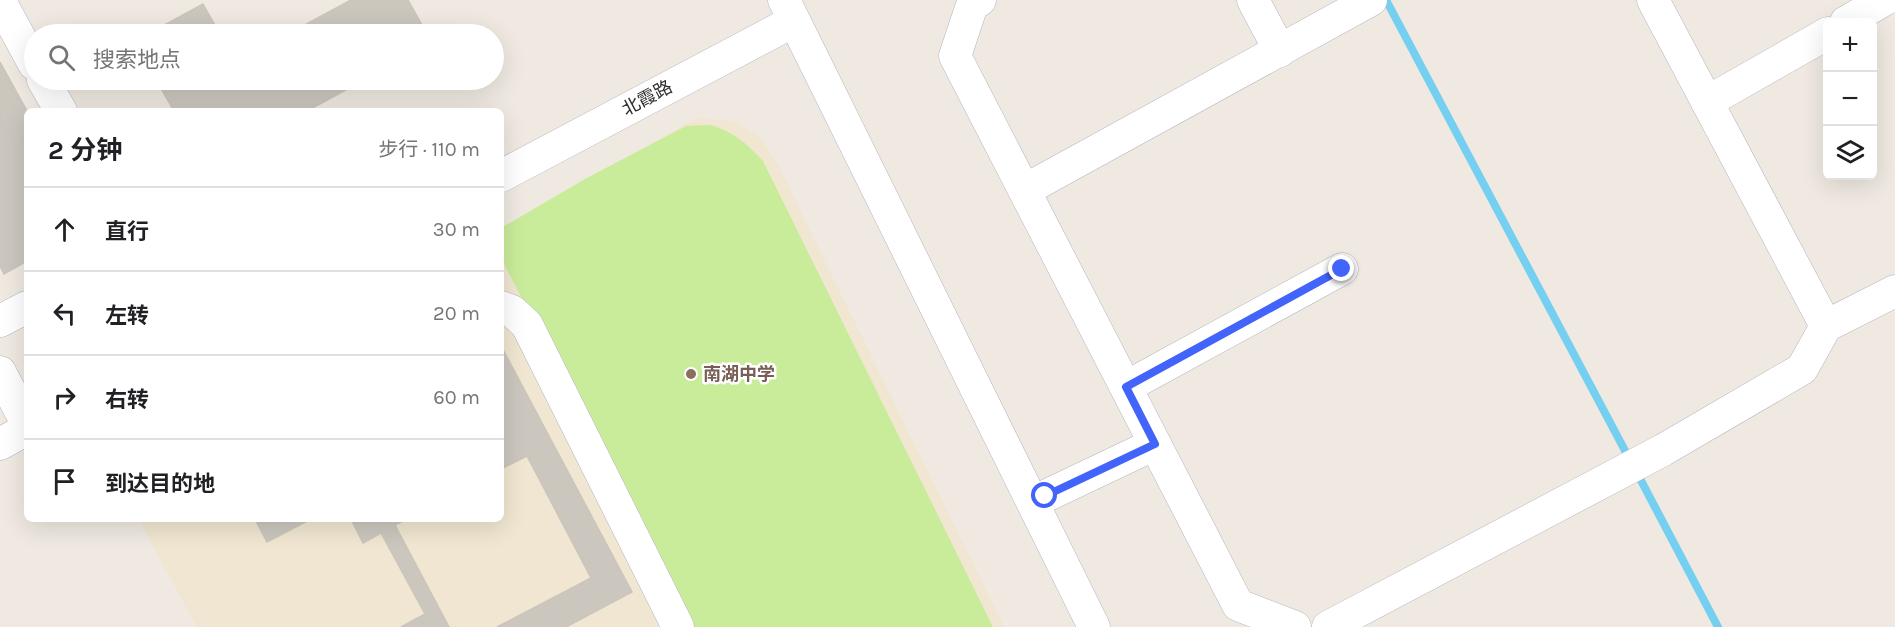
<!DOCTYPE html>
<html lang="zh">
<meta charset="utf-8">
<style>
body{margin:0;font-family:Karla,"Noto Sans SC",sans-serif;background:#f6f6f6;color:#202124}
.controls{position:absolute;right:18px;top:18px;display:grid;overflow:hidden;border-radius:9px;box-shadow:0 6px 24px #0002}
.controls button{width:54px;height:54px;display:grid;place-items:center;padding:0;border:0;border-bottom:2px solid #e0e0e0;background:#fff;color:#202124;font:30px sans-serif}
.stop{position:absolute;width:18px;height:18px;margin:-14px;border:4px solid #4264fb;border-radius:50%;background:#fff}
.stop.end{background:#4264fb;border-color:#fff;box-shadow:0 2px 6px #0008}
.list{margin:0;padding:0;list-style:none}
h2{display:flex;justify-content:space-between;align-items:center;height:78px;margin:0;padding:0 24px;font-size:26px}
h2 small{font-size:20px;font-weight:400;color:#757577}
.list li{display:grid;grid-template-columns:39px 1fr auto;gap:18px;align-items:center;box-sizing:border-box;height:84px;padding:0 24px;border-top:2px solid #e0e0e0}
.list b{display:block;font-size:22px;white-space:nowrap}
.list em{font-size:20px;font-style:normal;color:#757577}
.icon{flex:none;width:33px;height:33px;fill:none;stroke:currentColor;stroke-width:2;stroke-linecap:round;stroke-linejoin:round}
.map{position:relative;flex:none;width:1895px;height:627px;overflow:hidden}
.search{position:absolute;background:#fff;box-shadow:0 6px 24px #0002;left:24px;top:24px;width:480px;height:66px;display:flex;align-items:center;gap:15px;box-sizing:border-box;padding:0 21px;border-radius:33px;color:#757577;font-size:22px}
.panel{position:absolute;background:#fff;box-shadow:0 6px 24px #0002;left:24px;top:108px;width:480px;height:414px;border-radius:9px}
.map>svg:first-child{display:block}
.education{fill:#f0e6d1}
.pitch{fill:#c9ec9a}
.lines{fill:none;stroke-linecap:round;stroke-linejoin:round}
.stream{stroke:#75cff0;stroke-width:8}
.building{fill:#cbc7bf;stroke:#cbc5ba;stroke-width:1.5}
.minor-casing{stroke:#b4b7c1;stroke-width:33}
.minor{stroke:#fff;stroke-width:32}
.route{stroke:#4264fb;stroke-width:8}
.education-dot{fill:#8d6e63;stroke:#fff;stroke-width:2}
.labels{text-anchor:middle;stroke-width:5;stroke-linejoin:round;paint-order:stroke}
.street-label{font-size:18px;fill:#2e2e2e;stroke:#fff}
.education-label{font-size:18px;font-weight:bold;fill:#785e54;stroke:#fff;text-anchor:start}
</style>
<div class="map">
<svg width="1895" height="627" viewBox="0 0 1895 627">
<rect width="100%" height="100%" fill="#efe9e1"/>
<path class="education" d="M697,118l35,3 28,16 16,24 228,466h-807l-59,-108h363v-290z"/>
<path class="pitch" d="M711,125c24,8 35,18 52,36l230,466h-302l-190,-369v-30l84,-49 101,-53z"/>
<g class="lines">
<g class="stream">
<path d="M1386,0l244,460"/>
<path d="M1636,471l82,156"/>
</g>
</g>
<g class="building">
<path d="M351,0h57l19,34h-139z"/>
<path d="M203,4l17,30h-72z"/>
<path d="M0,62l27,49v150l-23,13 -4,-8z"/>
<path d="M156,80h208l-57,31h-133z"/>
<path d="M501,346l131,246 -66,35h-69l94,-49 -64,-122 -26,13z"/>
<path d="M255,519h56l-44,23z"/>
<path d="M351,519h56l-12,6 54,102h-48l24,-13 -44,-81 -18,10z"/>
</g>
<g class="lines">
<defs>
<g id="minor">
<path d="M784,0l310,627"/>
<path d="M980,0l-8,5 -17,51 283,549 57,22"/>
<path d="M1253,0l27,51"/>
<path d="M1653,0l173,326"/>
<path d="M0,1l34,63"/>
<path d="M1846,22l38,-22"/>
<path d="M43,80l18,31"/>
<path d="M1707,102l121,-69"/>
<path d="M501,176l293,-155"/>
<path d="M1025,190l346,-190"/>
<path d="M501,307l11,4 15,14 151,302"/>
<path d="M0,321l27,-14"/>
<path d="M0,372l23,44"/>
<path d="M1126,387l216,-118"/>
<path d="M0,444l27,-15"/>
<path d="M1033,502l122,-58"/>
<path d="M1328,627l335,-177 139,-81 24,-43 69,-35"/>
</g>
</defs>
<use href="#minor" class="minor-casing"/>
<use href="#minor" class="minor"/>
</g>
<g class="lines">
<path class="route" d="M1045,496l110,-52 -29,-57 216,-118"/>
</g>
<circle class="education-dot" cx="691" cy="374" r="6"/>
<g class="labels">
<g class="street-label">
<text transform="translate(647 98) rotate(-28)" y="6">北霞路</text>
</g>
<g class="education-label">
<text x="703" y="380">南湖中学</text>
</g>
</g>
</svg>
<div class="controls">
<button>+</button>
<button>−</button>
<button><svg class="icon" aria-label="layers" viewBox="0 0 24 24"><path d="M12 4l9 5-9 5-9-5zM3 14l9 5 9-5"/></svg></button>
</div>
<div class="stop" style="left:1045px;top:496px"></div>
<div class="stop end" style="left:1342px;top:269px"></div>
<div class="search"><svg class="icon" aria-label="search" viewBox="0 0 24 24"><circle cx="10" cy="10" r="6"/><path d="M15 15l6 6"/></svg>搜索地点</div>
<section class="panel">
<h2>2 分钟<small>步行 · 110 m</small></h2>
<ul class="list">
<li><svg class="icon" aria-label="ahead" viewBox="0 0 24 24"><path d="M12 20V5M6 11l6-6 6 6"/></svg><div><b>直行</b></div><em>30 m</em></li>
<li><svg class="icon" aria-label="left" viewBox="0 0 24 24"><path d="M17 20v-9H6M10 6l-5 5 5 5"/></svg><div><b>左转</b></div><em>20 m</em></li>
<li><svg class="icon" aria-label="right" viewBox="0 0 24 24"><path d="M7 20v-9h11M14 6l5 5-5 5"/></svg><div><b>右转</b></div><em>60 m</em></li>
<li><svg class="icon" aria-label="arrive" viewBox="0 0 24 24"><path d="M6 21V4h12l-3 4 3 4H6"/></svg><div><b>到达目的地</b></div></li>
</ul>
</section>
</div>
